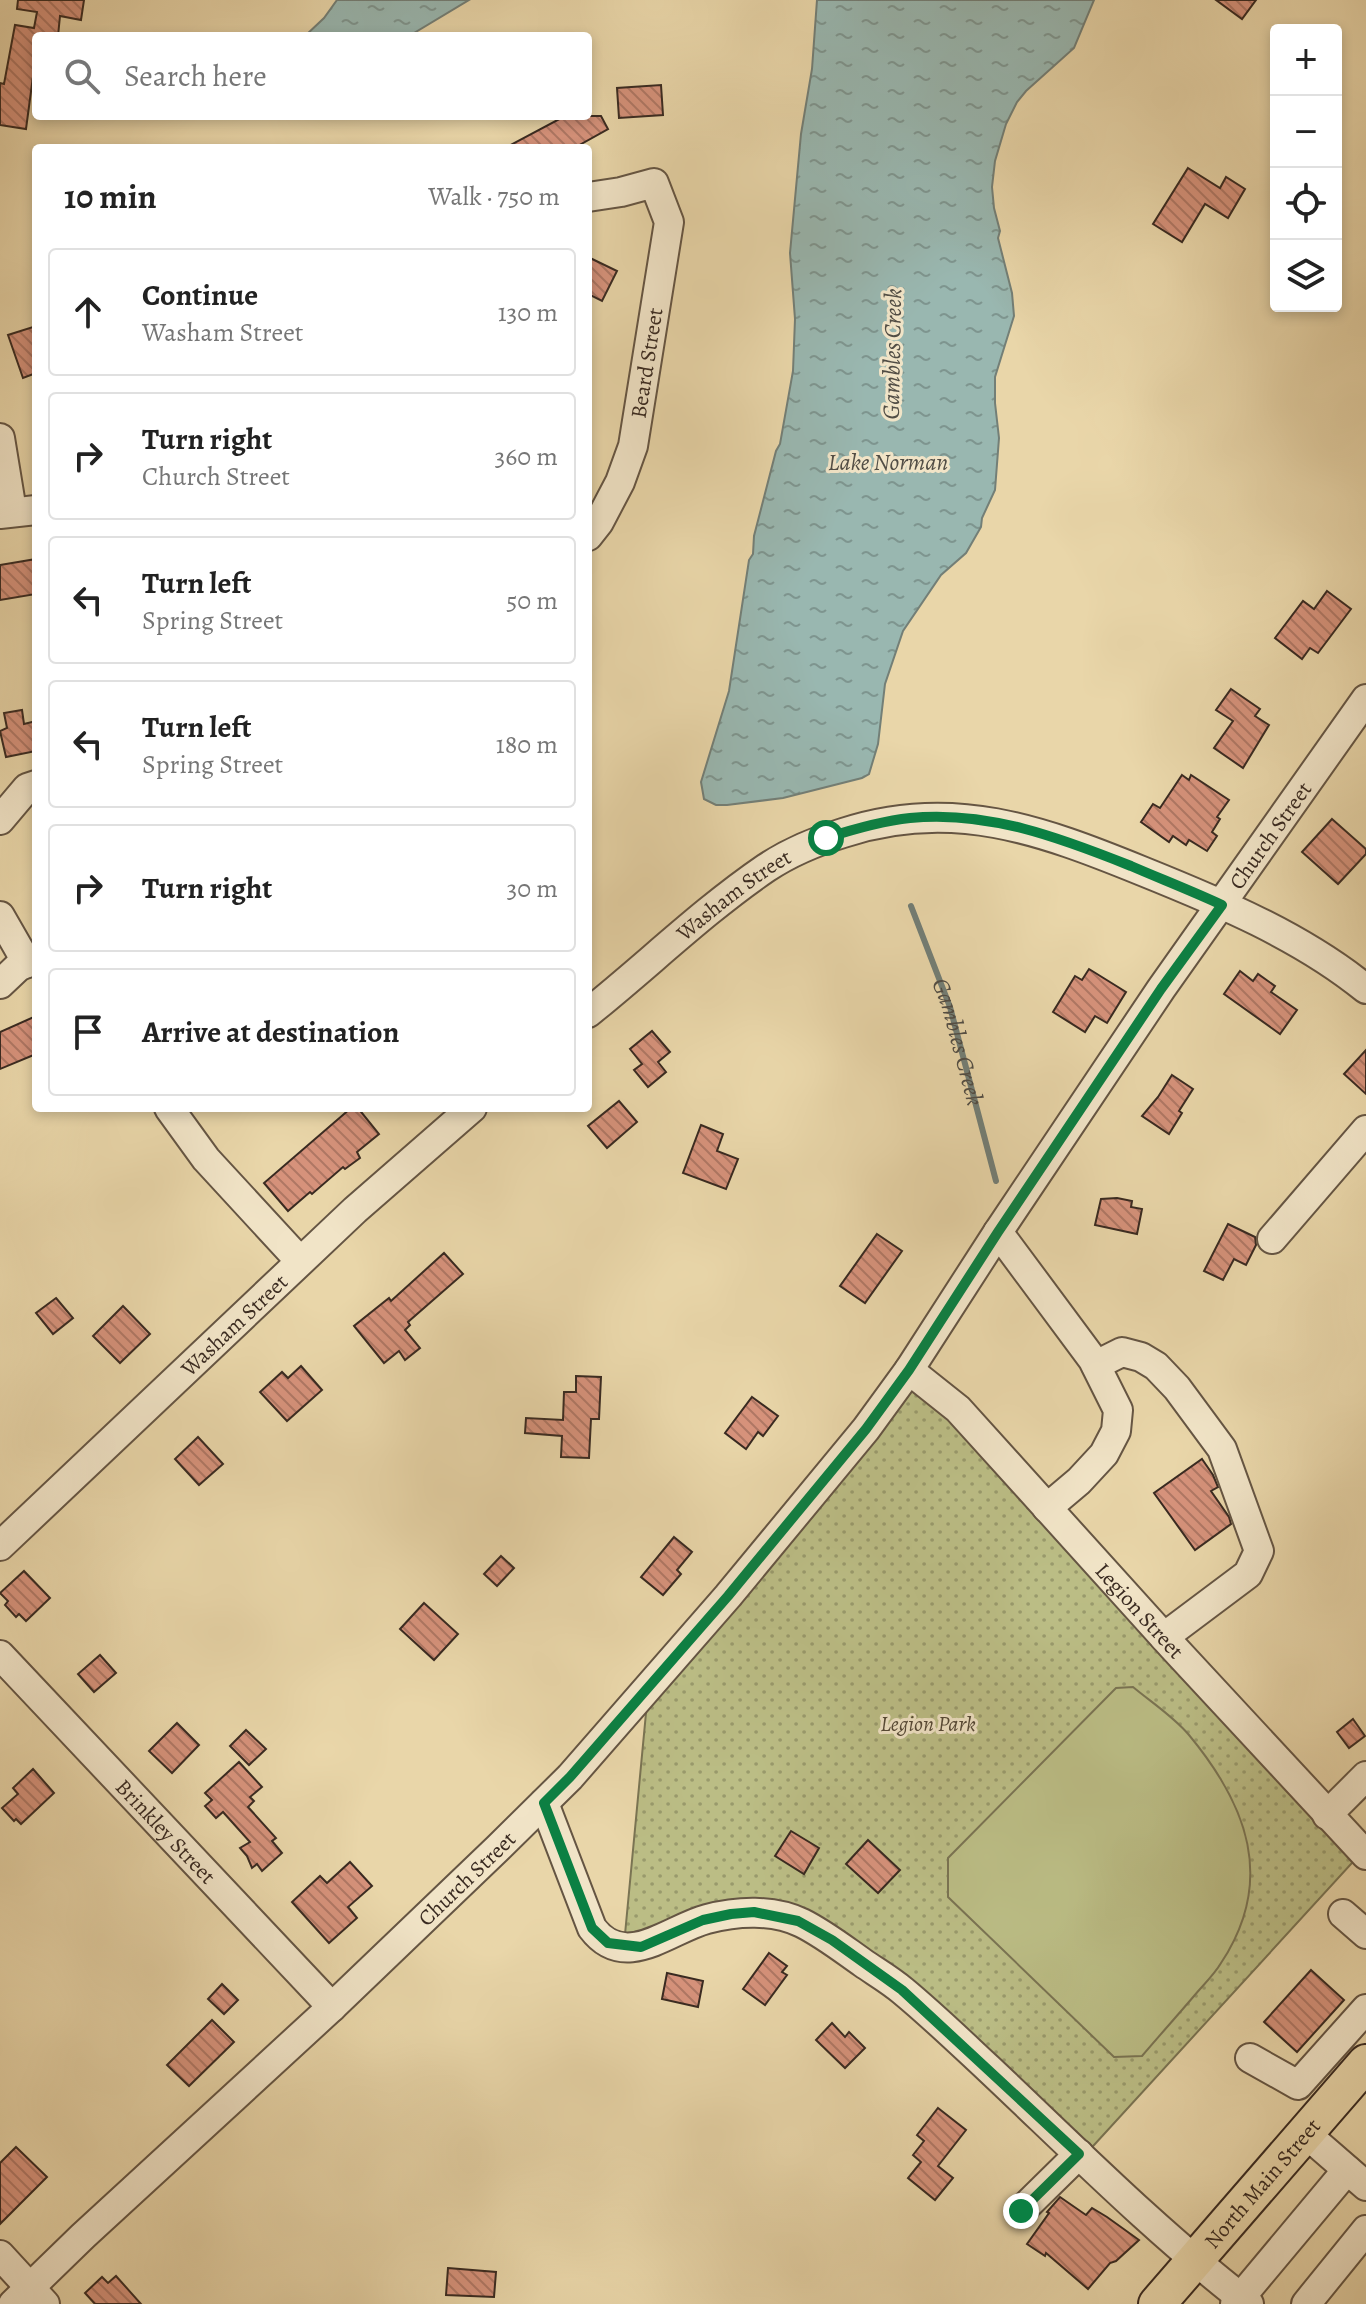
<!DOCTYPE html>
<meta charset="utf-8">
<style>
body{margin:0;font-family:Alegreya,serif;background:#f2f2f2;color:#222}
.controls{position:absolute;right:24px;top:24px;display:grid;overflow:hidden;border-radius:8px;box-shadow:0 4px 12px #0003}
.controls button{width:72px;height:72px;display:grid;place-items:center;padding:0;border:0;border-bottom:2px solid #e0e0e0;background:#fff;color:#222;font:40px sans-serif}
.stop{position:absolute;width:24px;height:24px;margin:-18px;border:6px solid #0b8043;border-radius:50%;background:#fff}
.stop.end{background:#0b8043;border-color:#fff;box-shadow:0 2px 8px #0008}
.list{margin:0;padding:0;list-style:none}
h2{display:flex;justify-content:space-between;align-items:center;height:104px;margin:0;padding:0 32px;font-size:34px}
h2 small{font-size:26px;font-weight:400;color:#767676}
.list li{display:grid;grid-template-columns:52px 1fr auto;gap:24px;align-items:center;box-sizing:border-box;height:128px;margin:0 16px 16px;padding:0 16px;border:2px solid #e0e0e0;border-radius:8px}
.list b{display:block;font-size:30px;white-space:nowrap}
.list p{margin:0;font-size:26px;white-space:nowrap;color:#767676}
.list em{font-size:26px;font-style:normal;color:#767676}
.icon{flex:none;width:44px;height:44px;fill:none;stroke:currentColor;stroke-width:2;stroke-linecap:round;stroke-linejoin:round}
.map{position:relative;flex:none;width:1366px;height:2304px;overflow:hidden}
.search{position:absolute;background:#fff;box-shadow:0 4px 12px #0003;left:32px;top:32px;width:560px;height:88px;display:flex;align-items:center;gap:20px;box-sizing:border-box;padding:0 28px;border-radius:8px;color:#767676;font-size:30px}
.panel{position:absolute;background:#fff;box-shadow:0 4px 12px #0003;left:32px;top:144px;width:560px;height:968px;border-radius:8px}
.map>svg:first-child{display:block}
.grass{fill:url(#grass-dots);stroke:#7a7453;stroke-width:2}
.garden{fill:#bbbd85;stroke:#7a7453;stroke-width:2}
.water{fill:url(#water-ripples);stroke:#737f77;stroke-width:2}
.lines{fill:none;stroke-linecap:round;stroke-linejoin:round}
.stream{stroke:#737f77;stroke-width:6}
.building{fill:url(#building-back-hatch);stroke:#392a21;stroke-width:2}
.minor-casing{stroke:#655543;stroke-width:32}
.major-casing{stroke:#392a21;stroke-width:40}
.minor{stroke:#f1e4c7;stroke-width:28}
.major{stroke:#e9d6a9;stroke-width:36}
.route{stroke:#0b8043;stroke-width:10}
.labels{text-anchor:middle;stroke-width:6;stroke-linejoin:round;paint-order:stroke}
.street-label{font-size:22px;fill:#392a21;stroke:#f1e4c7}
.park-label{font-size:22px;font-style:italic;fill:#534735;stroke:#f1e4c7}
.water-label{font-size:24px;font-style:italic;fill:#514d45;stroke:#f1e4c7}
</style>
<div class="map">
<svg width="1366" height="2304" viewBox="0 0 1366 2304">
<defs>
<pattern id="grass-dots" width="8" height="8" patternUnits="userSpaceOnUse" patternTransform="scale(2)"><rect width="8" height="8" fill="#bbbd85"/><path d="M2 2h.1M6 6h.1" fill="none" stroke="#999a6c" stroke-width="1.8" stroke-linecap="round"/></pattern>
<pattern id="water-ripples" width="26" height="14" patternUnits="userSpaceOnUse" patternTransform="scale(2)"><rect width="26" height="14" fill="#99b7b0"/><path d="M2 4q2-2 4 0t4 0M15 11q2-2 4 0t4 0" fill="none" stroke="#7e958f"/></pattern>
<pattern id="building-back-hatch" width="6" height="6" patternUnits="userSpaceOnUse" patternTransform="scale(2)"><rect width="6" height="6" fill="#d6927b"/><path d="M-1 5l2 2M0 0l6 6M5-1l2 2" fill="none" stroke="#af7764"/></pattern>
</defs>
<rect width="100%" height="100%" fill="#e9d6a9"/>
<filter id="stains"><feTurbulence type="fractalNoise" baseFrequency=".0025" numOctaves="4"/><feColorMatrix values="0 0 0 0 .2 0 0 0 0 .09 0 0 0 0 .02 0 0 0 .5 -.17"/></filter>
<radialGradient id="worn" r=".72"><stop offset=".6" stop-color="#630" stop-opacity="0"/><stop offset="1" stop-color="#630" stop-opacity=".3"/></radialGradient>
<path class="grass" d="M909,1370l453,482 -278,304 -134,-126 -173,-116 -153,31 24,-253z"/>
<path class="garden" d="M1133,1687c18,15 41,30 56,48 58,70 87,145 32,228 -7,12 -18,22 -27,33 -17,20 -35,40 -52,60l-28,1 -166,-160v-39l168,-170z"/>
<g class="water">
<path d="M337,0h132l-60,36h-104l19,-18z"/>
<path d="M817,0h277l-20,48 -48,43 -9,11 -11,22 -11,37 -3,26 2,21 6,23 -2,7 14,55 2,23 -19,61v26l4,35 -4,52 -13,28 -1,9 -15,26 -25,22 -38,56 -18,53 -7,60 -9,30 -7,4 -79,20 -56,7h-11l-12,-6 -3,-17 28,-91 20,-131 4,-6 1,-18 22,-85 4,-7 13,-73 2,-52 -5,-66 11,-119 11,-65z"/>
</g>
<g class="lines">
<path class="stream" id="s1" d="M911,906l39,101 46,174"/>
</g>
<g class="building">
<path d="M18,0h66l-3,20 -21,-4 -2,20h-22v34l-2,-1 -8,60 -26,-4v-42l4,1 11,-59 19,3 3,-16 -20,-3z"/>
<path d="M1216,0h40l-14,19z"/>
<path d="M661,85l2,30 -44,3 -2,-30z"/>
<path d="M565,116h36l7,13 -34,19h-69z"/>
<path d="M1188,168l32,20 6,-11 19,12 -17,29 -23,-14 -23,38 -29,-18z"/>
<path d="M588,257l29,14 -15,30 -14,-7z"/>
<path d="M36,326v47l-13,5 -15,-43z"/>
<path d="M36,559v35l-36,6v-35z"/>
<path d="M1327,591l24,18 -33,44 -8,-5 -8,11 -27,-21 28,-37 11,8z"/>
<path d="M1231,689l29,20 -5,7 14,9 -26,43 -29,-20 19,-27 -17,-11z"/>
<path d="M22,710l2,14 12,-3v30l-30,6 -6,-26 7,-3 -3,-15z"/>
<path d="M1182,775l7,5 2,-5 38,25 -12,17 3,2 -8,13 5,4 -10,15 -18,-11 -3,5 -13,-9 -4,6 -28,-20 12,-18 7,4z"/>
<path d="M1332,819l34,30v5l-28,30 -36,-32z"/>
<path d="M1089,969l37,23 -19,31 -12,-7 -10,16 -32,-20 22,-36 7,4z"/>
<path d="M1240,971l13,10 5,-7 17,12 -4,6 26,18 -17,24 -56,-40z"/>
<path d="M36,1016v38l-36,15v-37z"/>
<path d="M652,1031l18,21 -12,10 8,10 -18,15 -14,-17 8,-6 -12,-15z"/>
<path d="M1366,1050v44l-22,-20z"/>
<path d="M1172,1075l21,14 -14,22 3,2 -13,21 -27,-18 16,-19z"/>
<path d="M619,1101l18,21 -30,26 -19,-22z"/>
<path d="M351,1108h7l21,26 -22,18 3,6 -15,11 -2,-2 -31,27 -2,-2 -22,19 -24,-28z"/>
<path d="M701,1125l22,9 -6,17 21,8 -12,30 -43,-16z"/>
<path d="M1117,1198l15,3 -1,6 11,2 -5,25 -42,-9 6,-26z"/>
<path d="M1228,1224l27,13 1,8 -10,20 -12,-6 -11,21 -19,-9z"/>
<path d="M877,1234l25,17 -37,52 -25,-17z"/>
<path d="M444,1253l19,21 -55,48 2,3 -5,5 15,18 -15,12 -6,-9 -15,12 -30,-37 35,-28 2,3z"/>
<path d="M56,1298l17,20 -20,16 -17,-21z"/>
<path d="M123,1306l27,28 -30,29 -27,-27z"/>
<path d="M301,1366l21,24 -35,31 -27,-29 22,-20 6,6z"/>
<path d="M576,1376l25,1 -2,42h-8l-2,39 -28,-1 1,-21 -37,-3 1,-15 37,2 1,-28h12z"/>
<path d="M752,1397l26,19 -15,20 -5,-4 -12,17 -21,-16z"/>
<path d="M198,1437l25,27 -24,21 -24,-26z"/>
<path d="M1202,1459l11,16 5,12 -7,4 18,26 2,7 -36,26 -41,-57z"/>
<path d="M674,1537l18,15 -15,18 4,4 -18,21 -22,-18z"/>
<path d="M501,1556l13,12 -17,18 -13,-12z"/>
<path d="M24,1571l26,27 -24,23 -7,-7 -3,3 -11,-12 3,-4 -8,-8z"/>
<path d="M424,1603l34,31 -24,26 -34,-31z"/>
<path d="M100,1655l16,18 -22,19 -16,-18z"/>
<path d="M1353,1719l12,17 -16,12 -12,-16z"/>
<path d="M177,1723l22,22 -27,28 -23,-22z"/>
<path d="M246,1730l20,19 -17,16 -19,-19z"/>
<path d="M239,1762l23,25 -12,10 4,4 -6,6 28,31 -4,3 10,12 -20,18 -5,-7 -5,4 -5,-12 -7,-8 10,-6 -27,-30 -7,6 -11,-12 7,-6 -7,-7z"/>
<path d="M33,1769l21,24 -33,31 -5,-5 -2,2 -12,-13 16,-14 -5,-6z"/>
<path d="M791,1831l28,17 -15,26 -29,-18z"/>
<path d="M868,1840l32,30 -22,23 -32,-29z"/>
<path d="M350,1862l22,24 -24,21 9,11 -28,25 -37,-41 28,-26 7,7z"/>
<path d="M769,1953l18,13 -5,6 5,3 -22,30 -22,-16z"/>
<path d="M1311,1970l33,30 -47,52 -33,-30z"/>
<path d="M667,1973l36,8 -5,26 -36,-8z"/>
<path d="M222,1984l16,16 -14,14 -16,-15z"/>
<path d="M212,2020l22,22 -45,44 -22,-21z"/>
<path d="M832,2023l13,14 4,-5 16,16 -20,20 -29,-28z"/>
<path d="M938,2108l28,22 -28,36 15,12 -18,22 -27,-22 13,-16 -8,-7 11,-14 -7,-6z"/>
<path d="M16,2147l31,30 -47,47v-61z"/>
<path d="M1060,2197l26,18 6,-7 15,9 32,23 -23,21 -6,2 -22,26 -42,-36 -1,3 -18,-12 22,-31 -2,-1z"/>
<path d="M448,2268l48,4 -2,25 -48,-2z"/>
<path d="M116,2276l25,28h-46l-10,-11 17,-16 6,6z"/>
</g>
<g class="lines">
<defs>
<g id="minor">
<path d="M588,197l33,-5 33,-9 15,39 -36,224 -13,36 -21,40 -11,14"/>
<path d="M0,438l12,73"/>
<path d="M0,514l36,-4"/>
<path d="M0,820l27,-32 9,-3"/>
<path d="M0,916l27,47"/>
<path d="M0,984l18,-17 18,-8"/>
<path id="s2" d="M588,1013c60,-48 115,-102 178,-145 24,-16 51,-27 77,-35 109,-36 198,-3 299,38 77,31 159,65 224,118"/>
<path d="M169,1108l37,51 94,102"/>
<path d="M998,1232l95,128 25,50 -2,21 -12,23 -25,27 -32,27"/>
<path d="M1272,1239l94,-109"/>
<path d="M1096,1365l26,-13 19,5 15,9 21,22 45,61 37,102 -11,23 -84,63"/>
<path id="s3" d="M909,1370l49,39 215,238 193,208"/>
<path id="s4" d="M0,1546l355,-336 117,-102"/>
<path id="s5" d="M0,1655l332,352"/>
<path d="M544,1803l48,125c33,44 77,1 115,-9 30,-8 66,-10 95,4 22,11 41,26 61,40 13,9 27,17 40,28 29,24 57,51 85,77 85,80 168,164 261,236"/>
<path d="M1327,1815l39,-39"/>
<path d="M1343,1914l23,20"/>
<path d="M1250,2058l48,27 68,-76"/>
<path d="M1305,2133l61,53"/>
<path d="M1021,2211l58,-57"/>
<path d="M0,2255l45,49"/>
<path id="s6" d="M13,2304l70,-68 249,-229 166,-159 72,-71 158,-181 138,-167 43,-59 89,-138 163,-243 205,-290"/>
<path d="M1235,2304l112,-134"/>
<path d="M1306,2304l60,-74"/>
</g>
<g id="major">
<path id="s7" d="M1157,2304l209,-241"/>
</g>
</defs>
<use href="#minor" class="minor-casing"/>
<use href="#major" class="major-casing"/>
<use href="#minor" class="minor"/>
<use href="#major" class="major"/>
</g>
<g class="lines">
<path class="route" d="M826,838c28,-9 55,-17 84,-20 77,-8 151,20 221,48 30,13 61,25 91,39l-61,84 -163,243 -89,138 -43,59 -138,167 -158,181 -26,26 48,125 16,15 33,4 62,-27 28,-6 23,-2 44,9 34,19 70,50 177,164 -58,57"/>
</g>
<g class="labels">
<g class="street-label">
<text transform="translate(646 363) rotate(-81)" y="8">Beard Street</text>
<text dy="8" stroke="none"><textPath href="#s6" startOffset="1942">Church Street</textPath></text>
<text dy="8" stroke="none"><textPath href="#s2" startOffset="188">Washam Street</textPath></text>
<text dy="8" stroke="none"><textPath href="#s4" startOffset="322">Washam Street</textPath></text>
<text dy="8" stroke="none"><textPath href="#s3" startOffset="334">Legion Street</textPath></text>
<text dy="8" stroke="none"><textPath href="#s5" startOffset="242">Brinkley Street</textPath></text>
<text dy="8" stroke="none"><textPath href="#s6" startOffset="622">Church Street</textPath></text>
<text dy="8" stroke="none"><textPath href="#s7" startOffset="160">North Main Street</textPath></text>
</g>
<g class="park-label">
<text x="928" y="1731">Legion Park</text>
</g>
<g class="water-label">
<text transform="translate(892 354) rotate(-89)" y="8">Gambles Creek</text>
<text x="888" y="470">Lake Norman</text>
<text dy="8" stroke="none"><textPath href="#s1" startOffset="144">Gambles Creek</textPath></text>
</g>
</g>
<rect width="100%" height="100%" filter="url(#stains)"/>
<rect width="100%" height="100%" fill="url(#worn)"/>
</svg>
<div class="controls">
<button>+</button>
<button>−</button>
<button><svg class="icon" aria-label="locate" viewBox="0 0 24 24"><circle cx="12" cy="12" r="6"/><path d="M12 2v4M12 18v4M2 12h4M18 12h4"/></svg></button>
<button><svg class="icon" aria-label="layers" viewBox="0 0 24 24"><path d="M12 4l9 5-9 5-9-5zM3 14l9 5 9-5"/></svg></button>
</div>
<div class="stop" style="left:826px;top:838px"></div>
<div class="stop end" style="left:1021px;top:2211px"></div>
<div class="search"><svg class="icon" aria-label="search" viewBox="0 0 24 24"><circle cx="10" cy="10" r="6"/><path d="M15 15l6 6"/></svg>Search here</div>
<section class="panel">
<h2>10 min<small>Walk · 750 m</small></h2>
<ul class="list">
<li><svg class="icon" aria-label="ahead" viewBox="0 0 24 24"><path d="M12 20V5M6 11l6-6 6 6"/></svg><div><b>Continue</b><p>Washam Street</p></div><em>130 m</em></li>
<li><svg class="icon" aria-label="right" viewBox="0 0 24 24"><path d="M7 20v-9h11M14 6l5 5-5 5"/></svg><div><b>Turn right</b><p>Church Street</p></div><em>360 m</em></li>
<li><svg class="icon" aria-label="left" viewBox="0 0 24 24"><path d="M17 20v-9H6M10 6l-5 5 5 5"/></svg><div><b>Turn left</b><p>Spring Street</p></div><em>50 m</em></li>
<li><svg class="icon" aria-label="left" viewBox="0 0 24 24"><path d="M17 20v-9H6M10 6l-5 5 5 5"/></svg><div><b>Turn left</b><p>Spring Street</p></div><em>180 m</em></li>
<li><svg class="icon" aria-label="right" viewBox="0 0 24 24"><path d="M7 20v-9h11M14 6l5 5-5 5"/></svg><div><b>Turn right</b></div><em>30 m</em></li>
<li><svg class="icon" aria-label="arrive" viewBox="0 0 24 24"><path d="M6 21V4h12l-3 4 3 4H6"/></svg><div><b>Arrive at destination</b></div></li>
</ul>
</section>
</div>
